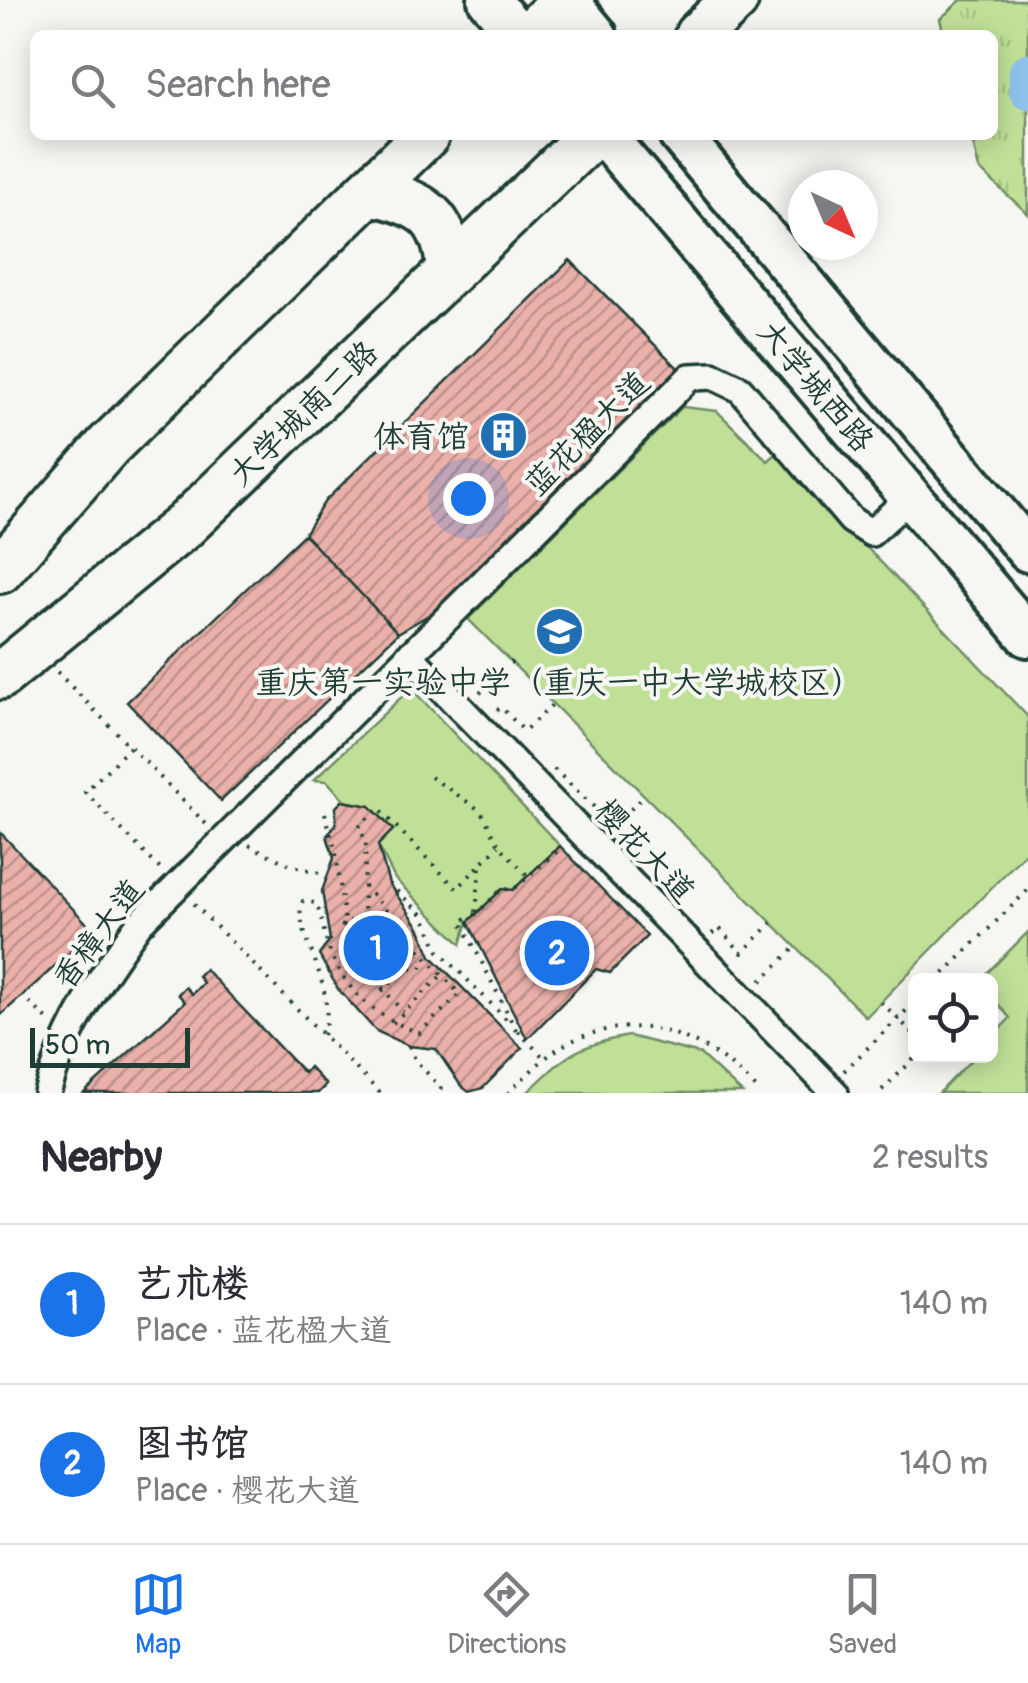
<!DOCTYPE html>
<meta charset="utf-8">
<style>
body{margin:0;font-family:Pangolin,"LXGW WenKai TC",sans-serif;background:#f2f2f3;color:#2b2b33}
.controls{position:absolute;right:30px;bottom:30px;display:grid;overflow:hidden;border-radius:15px;box-shadow:0 5px 25px #0003}
.controls button{width:90px;height:90px;display:grid;place-items:center;padding:0;border:0;border-bottom:2px solid #e1e1e2;background:#fff;color:#2b2b33;font:50px sans-serif}
.compass{position:absolute;left:788px;top:170px;width:90px;height:90px;border-radius:50%;background:#fff;box-shadow:0 5px 25px #0003;rotate:136deg}
.scale{position:absolute;left:30px;bottom:25px;width:160px;box-sizing:border-box;padding-left:10px;border:5px solid #1f3d34;border-top:0;font-size:28px;line-height:35px;white-space:nowrap;color:#1f3d34;-webkit-text-stroke:8px #f6f6f2;paint-order:stroke}
.you{position:absolute;left:468px;top:498px;width:35px;height:35px;margin:-25px;border:8px solid #fff;border-radius:50%;background:#1a73e8;box-shadow:0 0 0 15px #1a73e833}
.badge{display:grid;place-items:center;width:65px;height:65px;border-radius:50%;background:#1a73e8;color:#fff;font-size:32px;font-weight:700}
.pin{position:absolute;translate:-50% -50%;border:5px solid #fff;box-shadow:0 2px 10px #0006}
.list{margin:0;padding:0;list-style:none}
h2{display:flex;justify-content:space-between;align-items:center;height:130px;margin:0;padding:0 40px;font-size:42px}
h2 small{font-size:32px;font-weight:400;color:#7c7c81}
.list li{display:grid;grid-template-columns:65px 1fr auto;gap:30px;align-items:center;box-sizing:border-box;height:160px;padding:0 40px;border-top:2px solid #e1e1e2}
.list b{display:block;font-size:38px;white-space:nowrap}
.list p{margin:0;font-size:32px;white-space:nowrap;color:#7c7c81}
.list em{font-size:32px;font-style:normal;color:#7c7c81}
.icon{flex:none;width:55px;height:55px;fill:none;stroke:currentColor;stroke-width:2;stroke-linecap:round;stroke-linejoin:round}
.map{position:relative;flex:none;width:1028px;height:1093px;overflow:hidden}
.search{position:absolute;background:#fff;box-shadow:0 5px 25px #0003;left:30px;right:30px;top:30px;height:110px;display:flex;align-items:center;gap:25px;box-sizing:border-box;padding:0 35px;border-radius:15px;color:#7c7c81;font-size:38px}
.sheet{height:450px;background:#fff}
nav{display:flex;justify-content:space-around;align-items:center;box-sizing:border-box;height:140px;border-top:2px solid #e1e1e2;background:#fff;font-size:28px;color:#7c7c81}
nav a{display:grid;justify-items:center;gap:5px}
nav .on{color:#1a73e8}
.map>svg:first-child{display:block}
.grass{fill:#c0e098;stroke:#708e66;stroke-width:2.5}
.park{fill:url(#park-tufts);stroke:#708e66;stroke-width:2.5}
.lines{fill:none;stroke-linecap:round;stroke-linejoin:round}
.river{stroke:#8ec1eb;stroke-width:38}
.building{fill:url(#building-hatch);stroke:#1f3d34;stroke-width:2.5}
.street-casing{stroke:#1f3d34;stroke-width:32}
.primary-casing{stroke:#1f3d34;stroke-width:48}
.highway-casing{stroke:#1f3d34;stroke-width:52}
.path{stroke:#1f3d34;stroke-width:4;stroke-dasharray:2.5 8;stroke-linecap:butt}
.street{stroke:#f6f6f2;stroke-width:25}
.primary{stroke:#f6f6f2;stroke-width:40}
.highway{stroke:#f6f6f2;stroke-width:45}
.labels{text-anchor:middle;stroke-width:8;stroke-linejoin:round;paint-order:stroke}
.street-label{font-size:32px;fill:#1f3d34;stroke:#f6f6f2}
.poi-label{font-size:32px;fill:#1f3d34;stroke:#f6f6f2;text-anchor:end}
</style>
<div class="map">
<svg width="1028" height="1093" viewBox="0 0 1028 1093">
<defs>
<pattern id="park-tufts" width="24" height="20" patternUnits="userSpaceOnUse" patternTransform="scale(2.5)"><rect width="24" height="20" fill="#c0e098"/><path d="M3 7l-1-3M5 7V3M7 7l1-3M15 17l-1-3M17 17v-4M19 17l1-3" fill="none" stroke="#a5c184"/></pattern>
<pattern id="building-hatch" width="6" height="6" patternUnits="userSpaceOnUse" patternTransform="scale(2.5)"><rect width="6" height="6" fill="#ebb0aa"/><path d="M-1 1l2-2M0 6l6-6M5 7l2-2" fill="none" stroke="#be908b"/></pattern>
</defs>
<rect width="100%" height="100%" fill="#f6f6f2"/>
<filter id="ink" filterUnits="userSpaceOnUse"><feTurbulence type="fractalNoise" baseFrequency=".01" numOctaves="2"/><feDisplacementMap in="SourceGraphic" scale="20" xChannelSelector="R" yChannelSelector="G"/><feConvolveMatrix kernelMatrix="1 2 1 2 8 2 1 2 1" color-interpolation-filters="sRGB"/></filter>
<g filter="url(#ink)">
<g class="grass">
<path d="M682,407l35,4 51,50 9,-8 251,264v133l-162,167 -398,-398z"/>
<path d="M411,688l149,158 -47,44 -11,-1 -34,33 -7,22 -66,-65 -17,-34 15,-16 -23,-23 -25,-5 -18,-20 -13,-1z"/>
<path d="M1028,932v161h-89l36,-37h15l1,-17 19,-21 -19,-22 -1,-15 -10,-1z"/>
<path d="M629,1036l71,18 42,39h-215c38,-37 49,-48 102,-57z"/>
</g>
<path class="park" d="M961,0h67v214l-49,-45 -8,-34h22v-100h-49l-4,-16z"/>
<g class="lines">
<path class="river" d="M1028,72v18"/>
</g>
<g class="building">
<path d="M570,260l111,111 -227,229 -56,33 -94,-99 21,-33z"/>
<path d="M304,534l94,99 -177,168 -94,-99z"/>
<path d="M342,801l28,5 23,24 -15,15 11,39 30,43 12,29 91,92 -39,40 -14,4 -8,-6 -25,-37 -27,-3 -33,-15 -38,-42 -19,-34 11,-15 -8,-49 12,-33 -7,-22 9,-12v-17z"/>
<path d="M0,832l94,99 -94,85z"/>
<path d="M560,846l87,90 -37,37 -14,-4 -69,70 -59,-117 34,-33 11,1z"/>
<path d="M205,969l99,104 5,-6 17,18 -8,8h-234l101,-91 -7,-8 7,-7 7,7 11,-11 -5,-7z"/>
</g>
<g class="lines">
<defs>
<g id="street">
<path d="M409,655l426,438"/>
<path d="M47,1093c18,-64 53,-115 92,-169l551,-547 23,-1 27,13 111,131 20,13 39,-36"/>
</g>
<g id="primary">
<path d="M489,0l30,35"/>
<path d="M567,0l29,35"/>
<path d="M604,135l424,501"/>
<path d="M680,135l348,416"/>
</g>
<g id="highway">
<path d="M529,35l37,-35"/>
<path d="M698,35l37,-35"/>
<path d="M369,191c54,12 76,23 81,81"/>
<path d="M0,570l108,-124 318,-311"/>
<path d="M0,676l184,-150 408,-391"/>
</g>
</defs>
<use href="#street" class="street-casing"/>
<use href="#primary" class="primary-casing"/>
<use href="#highway" class="highway-casing"/>
<g class="path">
<path d="M57,672l151,154"/>
<path d="M480,693l32,-31"/>
<path d="M497,710l4,-3 23,24 29,-27"/>
<path d="M130,747l-45,45 78,80"/>
<path d="M554,769l59,56 32,-29"/>
<path d="M431,777l50,34 18,34 29,31"/>
<path d="M325,813l11,40 12,95 55,64"/>
<path d="M249,845l41,20 38,10"/>
<path d="M389,884l35,32 15,35 72,73"/>
<path d="M364,886l-1,30 -21,9 40,36 36,9 10,-9"/>
<path d="M194,904l186,189"/>
<path d="M476,912l4,-45"/>
<path d="M712,934l7,-6 23,25 30,-30"/>
<path d="M761,981l35,-34"/>
<path d="M936,981l92,-91"/>
<path d="M382,991l38,-37"/>
<path d="M22,995l27,26"/>
<path d="M881,1002l35,34"/>
<path d="M393,1023l49,-48"/>
<path d="M516,1030l-55,-109 15,-7 26,-25 11,1 49,-43"/>
<path d="M518,1031l28,29"/>
<path d="M323,1035c17,-49 -34,-110 -20,-134l12,2c8,13 8,31 14,46 17,44 47,67 90,84l41,-39c-34,-35 -62,-72 -96,-108l2,-44 -7,-15 19,-19 79,81 42,-44"/>
<path d="M409,1046l7,15 25,27 -5,5"/>
<path d="M844,1071l72,-70"/>
<path d="M882,1090l35,-34"/>
<path d="M508,1093c19,-18 42,-43 66,-53 74,-32 136,0 187,53"/>
</g>
<use href="#street" class="street"/>
<use href="#primary" class="primary"/>
<use href="#highway" class="highway"/>
</g>
</g>
<defs>
<symbol id="building-disc" viewBox="-11 -11 22 22"><circle r="9.5" fill="#1f6fb2" stroke="#f6f6f2"/><path d="M-4-6H4V6H1V3H-1V6H-4ZM-2.5-4.3h1.7v1.8h-1.7ZM.8-4.3h1.7v1.8H.8ZM-2.5-1h1.7V.8h-1.7ZM.8-1h1.7V.8H.8Z" fill="#fff"/></symbol>
<symbol id="school-disc" viewBox="-11 -11 22 22"><circle r="9.5" fill="#1f6fb2" stroke="#f6f6f2"/><path d="M0-5L7-2L0 1L-7-2ZM-4 1L0 2.5L4 1V4Q0 6-4 4Z" fill="#fff"/></symbol>
</defs>
<g fill-rule="evenodd">
<use href="#building-disc" x="476" y="408" width="55" height="55"/>
<use href="#school-disc" x="532" y="604" width="55" height="55"/>
</g>
<g class="labels">
<g class="street-label">
<text transform="translate(816 386) rotate(50)" y="11">大学城西路</text>
<text transform="translate(303 413) rotate(-44)" y="11">大学城南二路</text>
<text transform="translate(587 433) rotate(-45)" y="11">蓝花楹大道</text>
<text transform="translate(645 851) rotate(46)" y="11">樱花大道</text>
<text transform="translate(98 934) rotate(-53)" y="11">香樟大道</text>
</g>
<g class="poi-label">
<text x="469" y="447">体育馆</text>
<text x="559" y="693" text-anchor="middle">重庆第一实验中学（重庆一中大学城校区）</text>
</g>
</g>
</svg>
<div class="controls">
<button><svg class="icon" aria-label="locate" viewBox="0 0 24 24"><circle cx="12" cy="12" r="6"/><path d="M12 2v4M12 18v4M2 12h4M18 12h4"/></svg></button>
</div>
<svg class="compass" viewBox="-18 -18 36 36"><path d="M0-13l5 13h-10z" fill="#e53935"/><path d="M0 13l5-13h-10z" fill="#7c7c81"/></svg>
<div class="scale">50 m</div>
<div class="you"></div>
<div class="pin badge" style="left:376px;top:948px">1</div>
<div class="pin badge" style="left:557px;top:953px">2</div>
<div class="search"><svg class="icon" aria-label="search" viewBox="0 0 24 24"><circle cx="10" cy="10" r="6"/><path d="M15 15l6 6"/></svg>Search here</div>
</div>
<section class="sheet">
<h2>Nearby<small>2 results</small></h2>
<ul class="list">
<li><span class="badge">1</span><div><b>艺术楼</b><p>Place · 蓝花楹大道</p></div><em>140 m</em></li>
<li><span class="badge">2</span><div><b>图书馆</b><p>Place · 樱花大道</p></div><em>140 m</em></li>
</ul>
</section>
<nav>
<a class="on"><svg class="icon" aria-label="map" viewBox="0 0 24 24"><path d="M3 6l6-2 6 2 6-2v14l-6 2-6-2-6 2zM9 4v14M15 6v14"/></svg>Map</a>
<a><svg class="icon" aria-label="directions" viewBox="0 0 24 24"><path d="M12 3l9 9-9 9-9-9zM9 14v-3h6M13 9l2 2-2 2"/></svg>Directions</a>
<a><svg class="icon" aria-label="saved" viewBox="0 0 24 24"><path d="M7 4h10v16l-5-4-5 4z"/></svg>Saved</a>
</nav>
